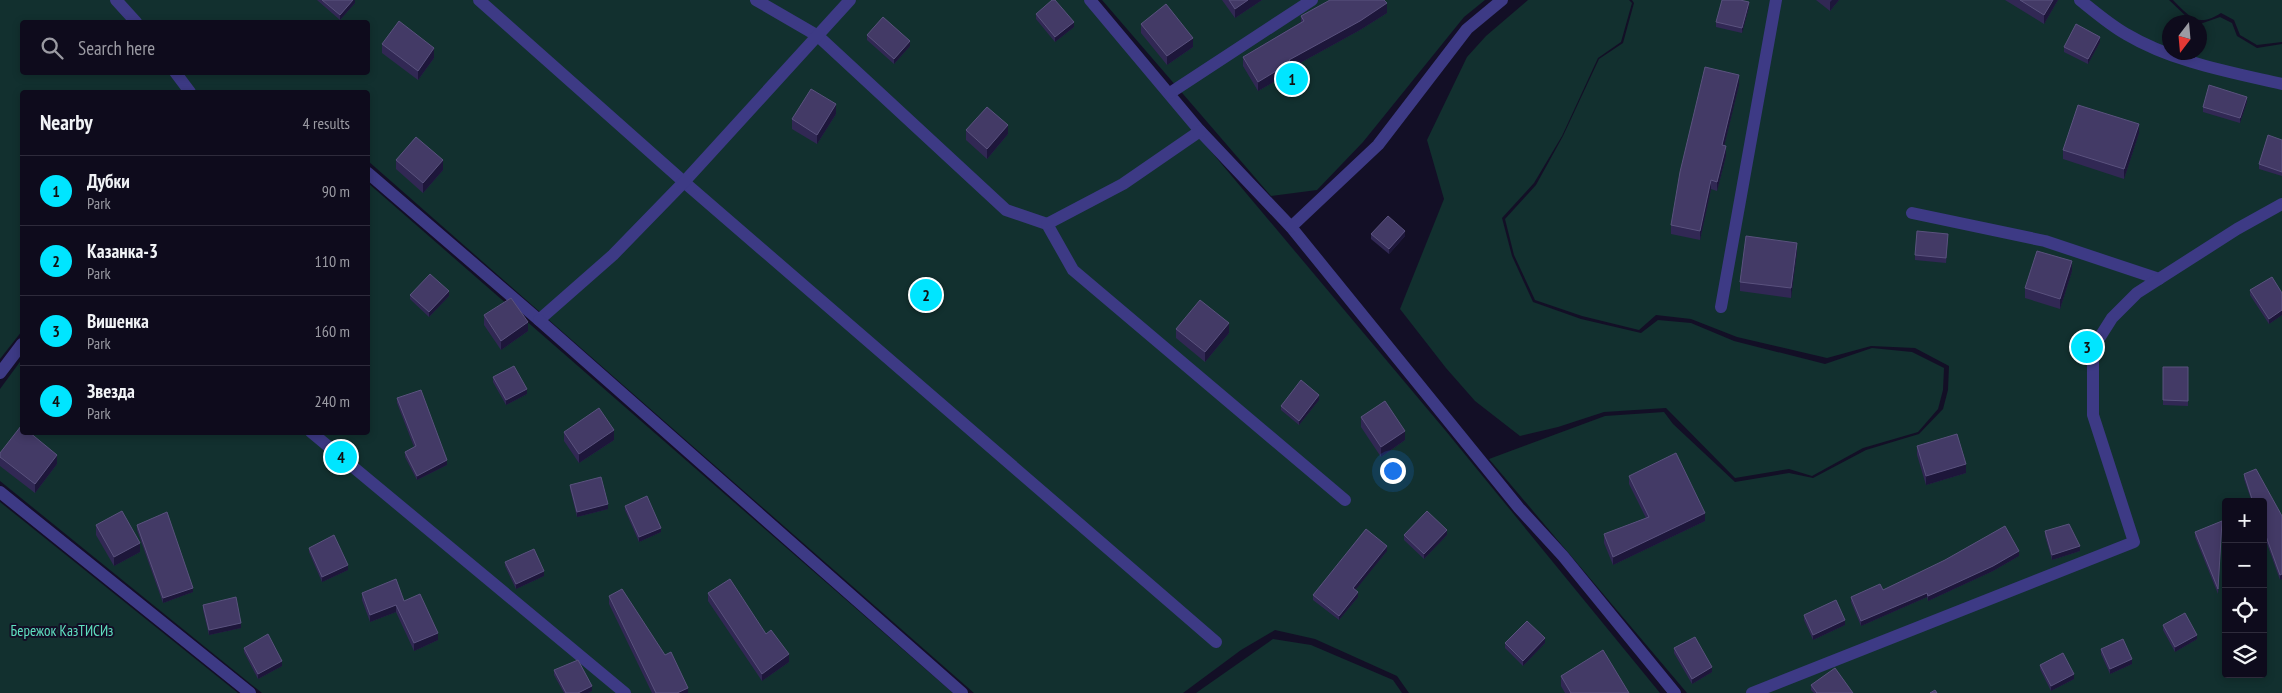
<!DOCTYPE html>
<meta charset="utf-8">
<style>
body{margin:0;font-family:"PT Sans Narrow",sans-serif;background:#171425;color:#f1f3f6}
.controls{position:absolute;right:15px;bottom:15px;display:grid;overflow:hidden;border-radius:5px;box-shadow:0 2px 8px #0003}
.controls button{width:45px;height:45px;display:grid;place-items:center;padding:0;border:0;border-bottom:1px solid #2e2b3b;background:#0e0b1c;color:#f1f3f6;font:25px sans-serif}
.compass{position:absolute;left:2162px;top:15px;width:45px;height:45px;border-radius:50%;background:#0e0b1c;box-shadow:0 2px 8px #0003;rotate:196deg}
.you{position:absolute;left:1392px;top:470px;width:18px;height:18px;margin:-12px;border:4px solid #fff;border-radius:50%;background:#1a73e8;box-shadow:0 0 0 8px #1a73e833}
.badge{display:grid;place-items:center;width:32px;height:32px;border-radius:50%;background:#00e5ff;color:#111;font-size:16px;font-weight:700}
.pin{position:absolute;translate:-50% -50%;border:2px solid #fff;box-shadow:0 1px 5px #0006}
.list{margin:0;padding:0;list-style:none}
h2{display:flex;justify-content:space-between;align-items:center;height:65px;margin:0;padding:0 20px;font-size:21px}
h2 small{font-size:16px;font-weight:400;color:#9b9ba3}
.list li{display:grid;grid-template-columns:32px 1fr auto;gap:15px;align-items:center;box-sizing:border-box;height:70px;padding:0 20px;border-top:1px solid #2e2b3b}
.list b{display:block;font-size:19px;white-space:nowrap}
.list p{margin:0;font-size:16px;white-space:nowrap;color:#9b9ba3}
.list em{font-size:16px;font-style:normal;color:#9b9ba3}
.icon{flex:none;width:28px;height:28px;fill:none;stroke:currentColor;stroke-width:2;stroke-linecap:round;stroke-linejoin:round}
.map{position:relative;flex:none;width:2282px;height:693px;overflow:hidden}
.search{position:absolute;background:#0e0b1c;box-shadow:0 2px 8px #0003;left:20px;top:20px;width:350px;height:55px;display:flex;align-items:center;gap:12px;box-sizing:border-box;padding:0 18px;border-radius:5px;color:#9b9ba3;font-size:19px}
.panel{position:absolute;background:#0e0b1c;box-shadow:0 2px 8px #0003;left:20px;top:90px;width:350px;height:345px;border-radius:5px}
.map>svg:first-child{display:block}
.green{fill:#12302f;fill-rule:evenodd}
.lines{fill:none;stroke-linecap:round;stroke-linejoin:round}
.minor{stroke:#3d3a85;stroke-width:12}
.wall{fill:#312854}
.shaded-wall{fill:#1d163a}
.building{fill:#433a66;stroke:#5a527e}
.labels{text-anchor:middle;stroke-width:4;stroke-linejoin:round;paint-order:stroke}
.park-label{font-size:15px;fill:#5fe0c0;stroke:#130f26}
</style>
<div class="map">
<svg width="2282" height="693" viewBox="0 0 2282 693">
<rect width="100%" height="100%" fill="#130f26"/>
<g class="green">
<path d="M0,0h1084l361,430 215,263h-251l-12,-17 -82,-37 -40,-9 -34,20 -58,43h-209l-606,-532v-69h-346v239l-22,28zM22,22h346v50h-346z"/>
<path d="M1102,0h383l-21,17 -101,125 -46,48 -46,6z"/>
<path d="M1528,0h101l3,3 -11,39 -23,16 -36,78 -28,47 -32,35 10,38 21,46 48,17 60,14 17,-13 33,3 43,18 91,23 47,-16 40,4 32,16 -1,22 -5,19 -20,23 -55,16 -51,28 -23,-7 -54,9 -69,-70 -62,4 -46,15 -38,9 -45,-35 -29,-33 -46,-59 44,-110 -17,-59 40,-83 19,-21z"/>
<path d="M1632,0h537l21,20 6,2h-26v30h30v-28l20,-7 12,6 5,13 20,12 25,-4v649h-595l-198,-234 116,-43 59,-4 9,12 62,58 54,-9 24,5 53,-28 53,-16 24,-25 5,-19 1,-24 -34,-18 -44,-2 -44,12 -90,-21 -46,-18 -35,-4 -17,15 -57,-14 -47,-16 -21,-45 -9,-36 31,-34 27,-49 36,-77 24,-16 11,-40zM2226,502h37v172h-37z"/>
<path d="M2173,0h109v42l-25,3 -17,-10 -6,-15 -13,-7c-24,15 -31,4 -48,-13z"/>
<path d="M368,183l585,510h-691l-262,-212v-92l22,-30v73h346z"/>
<path d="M0,502l238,191h-238z"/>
<path d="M1273,639l38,6 82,35 9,13h-206z"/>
</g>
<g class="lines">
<g class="minor">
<path d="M116,0l20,22"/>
<path d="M479,0l205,182 532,460"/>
<path d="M756,0l62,36 188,174 41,14 26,46 272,230"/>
<path d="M1090,0l110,131 91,96 228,281 44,48 112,137"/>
<path d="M2080,0c15,12 30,25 46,34 47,28 104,38 156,50"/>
<path d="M175,72l15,20"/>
<path d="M1170,93l142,-93"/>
<path d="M368,173l171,147 74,-65 71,-73 166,-182"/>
<path d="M1912,213l133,28 114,38"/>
<path d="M1047,224l76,-40 77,-53"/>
<path d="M1291,227l87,-82 89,-116 35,-29"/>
<path d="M1721,307l55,-307"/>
<path d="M539,320l423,373"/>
<path d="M0,373l22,-29"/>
<path d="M311,432l314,261"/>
<path d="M0,492l250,201"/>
<path d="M1752,693l382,-151 -41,-127v-67l19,-30 25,-25 100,-64 45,-25"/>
</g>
</g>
<g class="wall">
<path d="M317,0h38v3l-15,17z"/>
<path d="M1222,0h40l-27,18z"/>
<path d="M1816,0h23l-9,11z"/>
<path d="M2005,0h53l-14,24z"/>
<path d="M1749,7l-7,26 -26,-6v-5z"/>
<path d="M1387,13l-27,17 -69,38v4l-33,19 -15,-25v-9l58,-35v-6z"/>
<path d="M1036,14l38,13 -19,15 -19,-23z"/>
<path d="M1141,24l52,23 -26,18 -26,-32z"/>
<path d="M867,35l43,11 -16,18 -27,-24z"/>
<path d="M2100,42l-12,22 -24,-12v-5z"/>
<path d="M382,44l52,14 -16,22 -36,-27z"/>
<path d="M1739,85l-15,61 2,10 -9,35 -6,-2 -11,51 -29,-6v-9z"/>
<path d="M2247,102l-7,21 -37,-11v-5z"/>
<path d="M836,114l-19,30 -25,-15v-10z"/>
<path d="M966,130l42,4 -21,25 -21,-19z"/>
<path d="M2139,133l-15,46 -61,-20v-9z"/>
<path d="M2282,140v36l-23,-7v-5z"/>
<path d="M396,160l47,10 -20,23 -27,-24z"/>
<path d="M1371,234l34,2 -16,18 -18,-15z"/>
<path d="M1948,239l-2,24 -31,-3v-5z"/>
<path d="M1797,252l-6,46 -51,-7v-9z"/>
<path d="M2072,271l-12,38 -35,-11v-10z"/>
<path d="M2250,290l32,3v22l-13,9 -19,-29z"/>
<path d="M410,295l39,1 -20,21 -19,-18z"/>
<path d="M484,315l44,16 -27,19 -17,-25z"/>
<path d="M1176,329l53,4 -24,29 -29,-24z"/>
<path d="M2163,367h25v39l-25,-1z"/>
<path d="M493,377l34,17 -21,11 -13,-23z"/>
<path d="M397,398l50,67 -30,15 -12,-23v-5l9,-5 -17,-44z"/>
<path d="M1319,400l-20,25 -18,-15v-4z"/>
<path d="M1361,417l44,23 -24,17 -20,-30z"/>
<path d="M564,432l50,8 -35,23 -15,-22z"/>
<path d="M1917,446l49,27 -40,12 -9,-30z"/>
<path d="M0,453l57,11 -22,29 -35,-27z"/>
<path d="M2244,474l38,42 -2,64 -14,-39 -3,1v-40h-11l-8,-23z"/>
<path d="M1629,476l76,45 -92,44 -9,-22v-9l42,-16 -17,-34z"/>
<path d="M570,485l38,24 -31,8 -7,-28z"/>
<path d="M625,506l36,26 -22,10 -14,-32z"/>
<path d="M96,525l44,27 -26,14 -18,-31z"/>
<path d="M137,525l56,67 -30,11 -26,-73z"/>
<path d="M2222,526l-4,68 -23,-57v-5z"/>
<path d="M2045,531l35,20 -28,9 -7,-24z"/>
<path d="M1404,535h43l-23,24 -20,-19z"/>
<path d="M309,548l39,22 -26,12 -13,-30z"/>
<path d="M1387,551l-32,39 3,7 -19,23 -26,-20v-5z"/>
<path d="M2019,556l-26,15 -65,30 -1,-4 -66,29 -10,-24v-5l32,-7z"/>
<path d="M505,562l39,14 -28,13 -11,-23z"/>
<path d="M362,593l42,8 34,39 -24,11 -18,-39 -26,10 -8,-22z"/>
<path d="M708,593l58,41 23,28 -27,19 -54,-80z"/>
<path d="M609,596l79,97h-36l-43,-89z"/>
<path d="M203,605l38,23 -32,7 -6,-25z"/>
<path d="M1804,615l41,10 -32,15 -9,-20z"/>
<path d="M2163,625l34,14 -22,13 -12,-22z"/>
<path d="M1505,643h40l-22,23 -18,-18z"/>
<path d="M244,648l38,18 -24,13 -14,-27z"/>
<path d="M1674,648l38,24 -20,12 -18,-31z"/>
<path d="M2101,649l31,15 -22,10 -9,-20z"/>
<path d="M2040,665l34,14 -23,12 -11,-22z"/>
<path d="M554,670l38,21 -4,2h-24l-10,-18z"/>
<path d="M1561,676l68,17h-64l-4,-7z"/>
<path d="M1811,685l42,8h-39l-3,-3z"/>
</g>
<g class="shaded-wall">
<path d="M353,0h2v3l-15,17v-5z"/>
<path d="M1248,0h14l-27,18v-9z"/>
<path d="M1832,0h7l-9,11v-9z"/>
<path d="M2053,0h5l-14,24v-9z"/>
<path d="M1749,2v5l-7,26v-5z"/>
<path d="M1387,3v10l-27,17 -69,38v4l-33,19v-9l31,-22z"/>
<path d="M1074,22v5l-19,15v-5z"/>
<path d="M2100,37v5l-12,22v-5z"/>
<path d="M1193,38v9l-26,18v-9z"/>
<path d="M910,41v5l-16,18v-5z"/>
<path d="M434,48v10l-16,22v-9z"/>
<path d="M1739,75v10l-17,70v-10z"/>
<path d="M2247,97v5l-7,21v-5z"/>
<path d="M836,104v10l-19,30v-9z"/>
<path d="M2139,124v9l-15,46v-10z"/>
<path d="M1008,125v9l-21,25v-10z"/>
<path d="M1726,146v10l-9,35v-9z"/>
<path d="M443,160v10l-20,23v-10z"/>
<path d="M1711,180v9l-11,51v-9z"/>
<path d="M1405,231v5l-16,18v-5z"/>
<path d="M1797,243v9l-6,46v-10z"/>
<path d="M2072,261v10l-12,38v-10z"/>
<path d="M449,291v5l-20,21v-5z"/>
<path d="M2282,310v5l-13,9v-5z"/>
<path d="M528,322v9l-27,19v-9z"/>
<path d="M1229,323v10l-24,29v-10z"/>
<path d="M527,389v5l-21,11v-5z"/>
<path d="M1319,395v5l-20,25v-4z"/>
<path d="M614,430v10l-35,23v-9z"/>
<path d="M1405,431v9l-24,17v-10z"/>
<path d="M57,455v9l-22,29v-9z"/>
<path d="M447,460v5l-30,15v-4z"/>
<path d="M1966,464v9l-40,12v-9z"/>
<path d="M608,504v5l-31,8v-5z"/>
<path d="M1705,513v8l-92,44v-8z"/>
<path d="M661,528v4l-22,10v-5z"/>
<path d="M1447,530v5l-23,24v-5z"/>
<path d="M2266,536v5l-3,1v-4z"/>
<path d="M140,543v9l-26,14v-9z"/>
<path d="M1387,546v5l-34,42v-5z"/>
<path d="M2080,546v5l-28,9v-5z"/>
<path d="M2019,551v5l-26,15 -65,30v-5z"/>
<path d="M348,565v5l-26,12v-5z"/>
<path d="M544,571v5l-28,13v-5z"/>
<path d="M2282,574v5l-2,1v-5z"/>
<path d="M193,588v4l-30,11v-5z"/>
<path d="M1358,592v5l-19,23v-4z"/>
<path d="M1927,593v4l-66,29v-5z"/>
<path d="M396,605v7l-26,10v-7z"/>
<path d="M1845,620v5l-32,15v-5z"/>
<path d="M241,623v5l-32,7v-5z"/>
<path d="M438,633v7l-24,11v-8z"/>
<path d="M2197,635v4l-22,13v-5z"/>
<path d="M1545,638v5l-22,23v-5z"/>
<path d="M789,654v8l-27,19v-7z"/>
<path d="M2132,659v5l-22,10v-5z"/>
<path d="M282,661v5l-24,13v-5z"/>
<path d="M1712,667v5l-20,12v-5z"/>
<path d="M2074,674v5l-23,12v-5z"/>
<path d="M592,686v5l-4,2h-10z"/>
<path d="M688,688v5h-11z"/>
</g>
<g class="building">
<path d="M322,0h31l-13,15z"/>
<path d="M1052,0h3l19,22 -19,15 -19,-23z"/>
<path d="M1229,0h19l-13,9z"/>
<path d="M1330,0h54l3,3 -27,18 -71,39 2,2 -33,20 -15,-25 61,-36 -3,-5z"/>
<path d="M1722,0h18l9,2 -7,26 -26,-6z"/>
<path d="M2020,0h33l-9,15z"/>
<path d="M1166,4l27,34 -26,18 -26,-32z"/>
<path d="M883,17l27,24 -16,18 -27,-24z"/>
<path d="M399,21l35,27 -16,23 -36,-27z"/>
<path d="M2076,24l24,13 -12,22 -24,-12z"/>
<path d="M1705,67l34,8 -17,70 4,1 -9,36 -6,-2 -11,51 -29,-6 9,-53z"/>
<path d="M2209,85l38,12 -7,21 -37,-11z"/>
<path d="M811,89l25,15 -19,31 -25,-16z"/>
<path d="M2078,105l61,19 -15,45 -61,-19z"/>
<path d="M987,107l21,18 -21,24 -21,-19z"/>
<path d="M2268,135l14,5v32l-23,-8z"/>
<path d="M416,137l27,23 -20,23 -27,-23z"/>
<path d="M1388,216l17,15 -16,18 -18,-15z"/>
<path d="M1917,231l31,3 -2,24 -31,-3z"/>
<path d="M1746,236l51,7 -6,45 -51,-6z"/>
<path d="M2037,251l35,10 -12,38 -35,-11z"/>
<path d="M430,274l19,17 -20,21 -19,-17z"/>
<path d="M2272,277l10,16v17l-13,9 -19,-29z"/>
<path d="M511,298l17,24 -27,19 -17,-26z"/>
<path d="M1200,300l29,23 -24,29 -29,-23z"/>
<path d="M514,366l13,23 -21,11 -13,-23z"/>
<path d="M2163,367h25v34l-25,-1z"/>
<path d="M1301,380l18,15 -20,26 -18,-15z"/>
<path d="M421,390l26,70 -30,16 -12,-24 11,-6 -19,-48z"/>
<path d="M1385,401l20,30 -24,16 -20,-30z"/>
<path d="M599,408l15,22 -35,24 -15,-22z"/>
<path d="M21,426l1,2v4h7l28,23 -22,29 -35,-27v-4z"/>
<path d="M1957,434l9,30 -40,12 -9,-30z"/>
<path d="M1676,453l29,60 -92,44 -9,-23 45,-17 -20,-41z"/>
<path d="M2256,469l26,47v58l-2,1 -14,-39 -3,2v-36h-10l-9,-28z"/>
<path d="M601,477l7,27 -31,8 -7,-27z"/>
<path d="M647,496l14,32 -22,9 -14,-31z"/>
<path d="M122,511l18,32 -26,14 -18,-32z"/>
<path d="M1427,511l20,19 -23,24 -20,-19z"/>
<path d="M167,512l26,76 -30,10 -26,-73z"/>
<path d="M2222,521l-4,68 -23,-57z"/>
<path d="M2069,524l11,22 -28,9 -7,-24z"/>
<path d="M2005,526l14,25 -26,15 -65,30 -1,-3 -66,28 -10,-24 29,-13 3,6 62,-30z"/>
<path d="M1366,529l21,17 -34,42 5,4 -19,24 -26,-21z"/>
<path d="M334,535l14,30 -26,12 -13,-29z"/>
<path d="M534,549l10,22 -28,13 -11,-22z"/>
<path d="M396,579l8,22 16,-7 18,39 -24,10 -18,-38 -26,10 -8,-22z"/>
<path d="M730,579l36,55 5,-4 18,24 -27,20 -54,-81z"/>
<path d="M622,589l43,66 6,-3 17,36 -11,5h-21l-47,-97z"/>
<path d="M236,597l5,26 -32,7 -6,-25z"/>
<path d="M1836,600l9,20 -32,15 -9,-20z"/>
<path d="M2185,613l12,22 -22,12 -12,-22z"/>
<path d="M1527,621l18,17 -22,23 -18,-18z"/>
<path d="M268,634l14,27 -24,13 -14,-26z"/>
<path d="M1695,637l17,30 -20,12 -18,-31z"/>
<path d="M2123,639l9,20 -22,10 -9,-20z"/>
<path d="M1603,650l26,43h-58l-10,-17z"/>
<path d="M2063,653l11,21 -23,12 -11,-21z"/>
<path d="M578,660l14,26 -14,7h-12l-12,-23z"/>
<path d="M1835,668l18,25h-36l-6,-8z"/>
<path d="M1935,690l2,3h-7z"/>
</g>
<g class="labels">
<g class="park-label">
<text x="62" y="636">Бережок КазТИСИз</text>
</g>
</g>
</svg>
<div class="controls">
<button>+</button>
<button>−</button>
<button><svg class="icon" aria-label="locate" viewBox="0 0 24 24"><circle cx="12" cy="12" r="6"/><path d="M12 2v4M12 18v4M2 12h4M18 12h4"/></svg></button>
<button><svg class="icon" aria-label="layers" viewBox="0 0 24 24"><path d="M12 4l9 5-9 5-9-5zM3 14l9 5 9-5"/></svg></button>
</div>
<svg class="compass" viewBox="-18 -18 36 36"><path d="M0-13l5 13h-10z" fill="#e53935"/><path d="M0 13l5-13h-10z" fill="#9b9ba3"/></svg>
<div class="you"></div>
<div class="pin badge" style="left:1292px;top:79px">1</div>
<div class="pin badge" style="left:926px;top:295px">2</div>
<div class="pin badge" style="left:2087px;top:347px">3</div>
<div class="pin badge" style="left:341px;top:457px">4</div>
<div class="search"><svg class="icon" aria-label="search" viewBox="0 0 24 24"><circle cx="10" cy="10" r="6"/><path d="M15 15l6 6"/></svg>Search here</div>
<section class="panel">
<h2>Nearby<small>4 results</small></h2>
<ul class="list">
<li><span class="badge">1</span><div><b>Дубки</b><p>Park</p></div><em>90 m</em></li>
<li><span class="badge">2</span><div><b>Казанка-3</b><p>Park</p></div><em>110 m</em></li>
<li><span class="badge">3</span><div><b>Вишенка</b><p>Park</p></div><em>160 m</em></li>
<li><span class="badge">4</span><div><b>Звезда</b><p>Park</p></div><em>240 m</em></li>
</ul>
</section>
</div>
